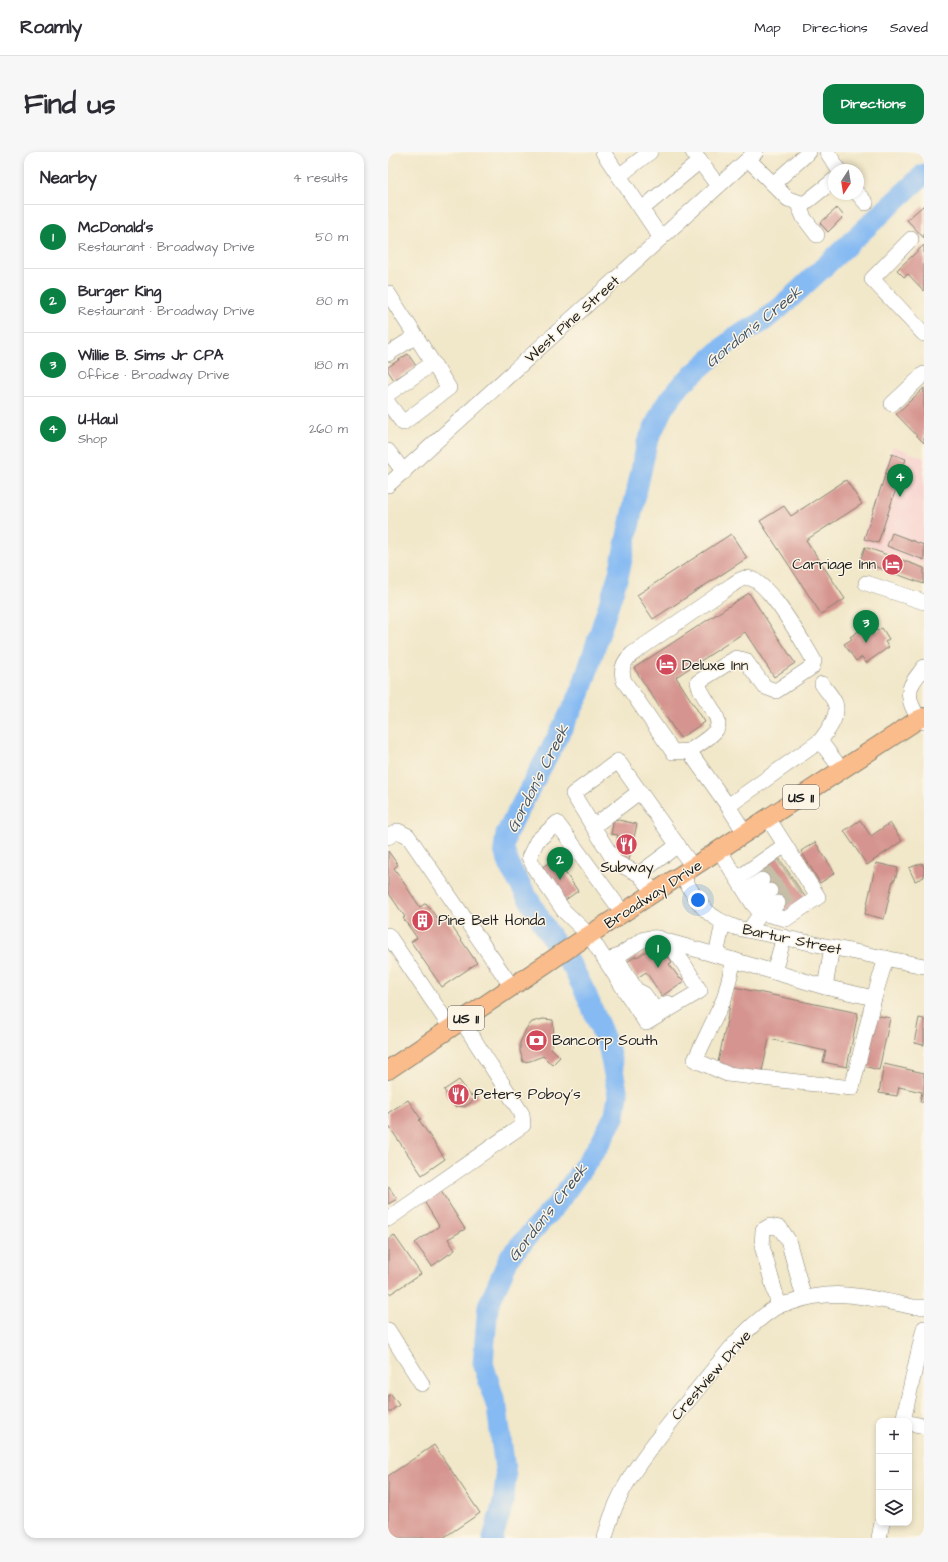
<!DOCTYPE html>
<meta charset="utf-8">
<style>
body{margin:0;font-family:"Architects Daughter",sans-serif;background:#f7f7f7;color:#2b2b33}
.controls{position:absolute;right:12px;bottom:12px;display:grid;overflow:hidden;border-radius:8px;box-shadow:0 2px 6px #0003}
.controls button{width:36px;height:36px;display:grid;place-items:center;padding:0;border:0;border-bottom:1px solid #e1e1e2;background:#fff;color:#2b2b33;font:20px sans-serif}
.compass{position:absolute;left:440px;top:12px;width:36px;height:36px;border-radius:50%;background:#fff;box-shadow:0 2px 6px #0003;rotate:192deg}
.you{position:absolute;left:310px;top:748px;width:14px;height:14px;margin:-10px;border:3px solid #fff;border-radius:50%;background:#1a73e8;box-shadow:0 0 0 6px #1a73e833}
.badge{display:grid;place-items:center;width:26px;height:26px;border-radius:50%;background:#0b8043;color:#fff;font-size:13px;font-weight:700}
.pin{position:absolute;translate:-50% -33px;filter:drop-shadow(0 1px 2px #0008)}
.pin::after{content:'';position:absolute;top:21px;width:14px;height:12px;background:inherit;clip-path:polygon(0 0,100% 0,50% 100%)}
.list{margin:0;padding:0;list-style:none}
h2{display:flex;justify-content:space-between;align-items:center;height:52px;margin:0;padding:0 16px;font-size:17px}
h2 small{font-size:13px;font-weight:400;color:#7c7c81}
.list li{display:grid;grid-template-columns:26px 1fr auto;gap:12px;align-items:center;box-sizing:border-box;height:64px;padding:0 16px;border-top:1px solid #e1e1e2}
.list b{display:block;font-size:15px;white-space:nowrap}
.list p{margin:0;font-size:13px;white-space:nowrap;color:#7c7c81}
.list em{font-size:13px;font-style:normal;color:#7c7c81}
.icon{flex:none;width:22px;height:22px;fill:none;stroke:currentColor;stroke-width:2;stroke-linecap:round;stroke-linejoin:round}
.map{position:relative;flex:none;width:536px;height:1386px;overflow:hidden;border-radius:12px}
header{display:flex;align-items:center;gap:24px;box-sizing:border-box;height:56px;padding:0 20px;background:#fff;border-bottom:1px solid #e1e1e2}
header strong{font-size:19px}
nav{display:flex;gap:22px;margin-inline-start:auto;font-size:14px}
.intro{display:flex;align-items:center;justify-content:space-between;box-sizing:border-box;height:96px;padding:0 24px}
h1{margin:0;font-size:28px}
.button{padding:10px 18px;border-radius:12px;background:#0b8043;color:#fff;font-size:14px;font-weight:700}
main{display:flex;gap:24px;padding:0 24px}
aside{flex:1;background:#fff;border-radius:12px;box-shadow:0 2px 6px #0003}
.map>svg:first-child{display:block}
.built{fill:#f7d0cd}
.lines{fill:none;stroke-linecap:round;stroke-linejoin:round}
.river{stroke:#85baf3;stroke-width:21}
.building{fill:#d5948f}
.minor-tunnel{stroke:#c6bea6;stroke-width:15;stroke-dasharray:15 8;stroke-linecap:butt}
.minor-casing{stroke:#868272;stroke-width:16}
.major-casing{stroke:#868272;stroke-width:20}
.minor{stroke:#fff;stroke-width:15}
.major{stroke:#fabc8b;stroke-width:18}
.labels{text-anchor:middle;stroke-width:3;stroke-linejoin:round;paint-order:stroke}
.shield{fill:#fcf5e5;stroke:#5f5d58;stroke-width:1}
.shield-label{font-size:14px;font-weight:bold;fill:#1c1c1c}
.street-label{font-size:15px;fill:#1c1c1c;stroke:#fcf5e5}
.poi-label{font-size:15px;fill:#1c1c1c;stroke:#fcf5e5;text-anchor:start}
.water-label{font-size:16px;font-style:italic;fill:#415367;stroke:#fcf5e5}
</style>
<header>
<strong>Roamly</strong>
<nav><a>Map</a><a>Directions</a><a>Saved</a></nav>
</header>
<div class="intro"><h1>Find us</h1><a class="button">Directions</a></div>
<main>
<aside>
<h2>Nearby<small>4 results</small></h2>
<ul class="list">
<li><span class="badge">1</span><div><b>McDonald's</b><p>Restaurant · Broadway Drive</p></div><em>50 m</em></li>
<li><span class="badge">2</span><div><b>Burger King</b><p>Restaurant · Broadway Drive</p></div><em>80 m</em></li>
<li><span class="badge">3</span><div><b>Willie B. Sims Jr CPA</b><p>Office · Broadway Drive</p></div><em>180 m</em></li>
<li><span class="badge">4</span><div><b>U-Haul</b><p>Shop</p></div><em>260 m</em></li>
</ul>
</aside>
<div class="map">
<svg width="536" height="1386" viewBox="0 0 536 1386">
<rect width="100%" height="100%" fill="#fcf5e5"/>
<filter id="ink" filterUnits="userSpaceOnUse"><feTurbulence type="fractalNoise" baseFrequency=".025" numOctaves="2"/><feDisplacementMap in="SourceGraphic" scale="8" xChannelSelector="R" yChannelSelector="G"/><feConvolveMatrix kernelMatrix="1 2 1 2 8 2 1 2 1" color-interpolation-filters="sRGB"/></filter>
<filter id="wash" filterUnits="userSpaceOnUse"><feTurbulence type="fractalNoise" baseFrequency=".012" numOctaves="4" result="noise"/><feDisplacementMap in="SourceGraphic" scale="16" xChannelSelector="R" yChannelSelector="G"/><feGaussianBlur stdDeviation="0.9" result="paint"/><feColorMatrix in="noise" values="0 0 0 0 0 0 0 0 0 0 0 0 0 0 0 0 0 1.4 0 .05"/><feComposite in="paint" operator="in"/></filter>
<g filter="url(#wash)">
<rect width="100%" height="100%" fill="#f1e7c9"/>
<path class="built" d="M505,294l31,12v108l-61,-23v-7z"/>
<g class="lines">
<path class="river" d="M105,1386l10,-35 3,-26 -9,-69 -14,-45 5,-57 22,-50 47,-52 42,-59 16,-30 3,-20 -9,-46 -22,-53 -14,-28 -24,-34 -38,-65 -7,-19 2,-16 74,-140 39,-121 28,-130 16,-35 18,-23 55,-49 25,-13 21,-17 142,-132"/>
</g>
<g id="blocks">
<g class="building">
<path d="M536,53v33l-17,-18z"/>
<path d="M449,56l7,8 -16,16 -8,-9z"/>
<path d="M536,93v46l-16,-17 -4,3 -7,-7z"/>
<path d="M20,202l8,12 -22,14 -6,-9v-4z"/>
<path d="M536,236v55l-28,-29z"/>
<path d="M504,302l14,5 -28,84 -14,-4z"/>
<path d="M458,328l16,24 -56,36 39,59 -24,15 -61,-93 24,-15 7,10z"/>
<path d="M504,381l32,12v15l-37,-14z"/>
<path d="M343,382l16,24 -94,61 -16,-24z"/>
<path d="M477,395l59,21v16l-64,-23z"/>
<path d="M361,441l46,70 -21,14 -29,-45 -69,45 29,45 -25,16 -46,-70z"/>
<path d="M485,473l4,6 5,-3 7,11 -4,3 4,5 -23,16 -4,-6 -6,4 -12,-17 8,-5 -2,-2 16,-11 2,3z"/>
<path d="M226,667l23,5 -8,36 -15,-4 4,-21 -7,-1z"/>
<path d="M472,668l11,16 19,-13 12,18 -35,24 -23,-34z"/>
<path d="M427,690l20,31 -15,10 -19,-32z"/>
<path d="M0,699l10,14 -4,3 26,39 6,-4 14,19 6,-4 31,45 -35,24 -31,-45 6,-4 -14,-20 2,-1 -17,-25z"/>
<path d="M168,701l9,14 -3,1 16,23 -14,10 -23,-33 9,-6 -2,-4z"/>
<path d="M389,703l31,46 -22,14 -31,-46z"/>
<path d="M488,711l22,5 -3,12h-2l-9,39 -19,-5z"/>
<path d="M534,711l2,4v10l-9,4 -6,-13z"/>
<path d="M270,792l9,14 2,-1 3,5 -3,2 11,15 1,-1 3,3 -22,15 -16,-24 -9,6 -10,-16 9,-6 1,1z"/>
<path d="M346,835l124,26 -11,54 -24,-5 3,-11 -57,-12 -8,37 -44,-9z"/>
<path d="M487,863l15,3 -11,52 -15,-4z"/>
<path d="M531,866l5,1v26l-10,-2z"/>
<path d="M155,867l10,1 1,18 -3,10 9,9 -8,8 -9,-9 -13,5 -7,1 -3,-11v-8l6,-14 6,-7z"/>
<path d="M496,912l40,9v29h-4l2,-10 -23,-5 -2,9 -18,-3z"/>
<path d="M71,928l12,16 5,-3 3,4 -15,10 -7,-1 -2,1 -11,-17z"/>
<path d="M20,948l13,19 -2,1 26,39 -23,16 -34,-50v-12z"/>
<path d="M0,1034l9,13 -9,5z"/>
<path d="M53,1039l24,38 -17,10 7,11 -23,16 -17,-23 24,-17 -15,-25z"/>
<path d="M6,1083l27,39 -31,20 -2,-3v-51z"/>
<path d="M3,1242l8,11 -11,8v-17z"/>
<path d="M46,1293l46,68 -37,25h-55v-62z"/>
</g>
</g>
</g>
<g filter="url(#ink)">
<use href="#blocks" fill-opacity="0" stroke="#868272" stroke-width="1"/>
<g class="lines">
<g class="minor-tunnel">
<path d="M374,728l21,-16"/>
<path d="M382,739l21,-15"/>
<path d="M390,751l21,-15"/>
</g>
<defs>
<g id="minor">
<path d="M215,0l16,24"/>
<path d="M262,0l-31,24 42,62"/>
<path d="M305,0l25,34"/>
<path d="M439,0l12,18"/>
<path d="M360,7l40,40 16,5 30,-24"/>
<path d="M385,32l36,-32"/>
<path d="M470,42l8,9"/>
<path d="M409,50l7,16 13,17"/>
<path d="M254,57l58,-48"/>
<path d="M523,87l-39,40 52,55"/>
<path d="M0,141l61,95 -46,35 -15,-20"/>
<path d="M0,202l28,-18"/>
<path d="M0,242l45,-31"/>
<path d="M504,252l32,-30"/>
<path d="M0,299l16,21"/>
<path d="M0,333l368,-333"/>
<path d="M478,431l58,19"/>
<path d="M536,515c-4,6 -10,12 -13,19 -5,12 3,28 13,36"/>
<path d="M432,589l22,29"/>
<path d="M301,599c8,-5 22,-14 27,-21 9,-13 -16,-32 -18,-48l38,-24 9,2 20,27 11,4 36,-24 2,-6 -5,-9c-10,-16 -44,-76 -63,-74 -4,0 -10,4 -14,7l-100,69c-9,8 -12,16 -8,27l49,71 16,-1 39,55"/>
<path d="M206,674l45,-34"/>
<path d="M357,681l-17,-27 92,-65c7,-9 20,-26 15,-38 -3,-7 -9,-13 -13,-19"/>
<path d="M0,685l10,-6 10,5 104,151"/>
<path d="M331,698l34,54 8,9 17,-10"/>
<path d="M251,722l39,-29"/>
<path d="M294,723c16,28 23,42 55,53l187,38"/>
<path d="M349,727l48,-34"/>
<path d="M357,739l17,-11"/>
<path d="M267,741l-16,-19 -24,-12 -42,-68 45,-33 75,106"/>
<path d="M365,752l17,-13"/>
<path d="M361,778l12,-17 25,6 32,-22 -50,-79"/>
<path d="M0,783l63,93"/>
<path d="M278,789l50,14 7,-32"/>
<path d="M328,803l58,17 10,-35"/>
<path d="M228,804l20,34 8,4 8,11v5l6,-1 10,-6"/>
<path d="M346,808l-10,39 -29,61 32,14 125,14 22,-90"/>
<path d="M219,811l37,-24c5,-1 10,-2 15,-1 15,5 33,40 41,53l-54,32 -57,-88 -25,-24 -29,-42 -6,-12 8,-16 20,-18 66,90"/>
<path d="M386,820l51,15 49,11 12,-40"/>
<path d="M437,835l7,-40"/>
<path d="M0,1067l135,-94 -1,-11 -60,-93"/>
<path d="M391,1154l-17,-60 1,-16 7,-4 10,2 8,12 16,58"/>
<path d="M0,1178l34,54"/>
<path d="M515,1269l21,-93"/>
<path d="M521,1271l15,3"/>
<path d="M217,1386c12,-50 38,-81 69,-120 19,-23 37,-46 56,-69 13,-15 31,-33 48,-43 5,-2 10,-3 15,-4 43,-15 78,-4 121,5h10"/>
<path d="M491,1386l3,-15"/>
</g>
<path id="major" d="M0,918l189,-127 342,-224 5,-2"/>
</defs>
<use href="#minor" class="minor-casing"/>
<use href="#major" class="major-casing"/>
<use href="#minor" class="minor"/>
<use href="#major" class="major"/>
</g>
</g>
<defs>
<symbol id="hotel-disc" viewBox="-11 -11 22 22"><circle r="9.5" fill="#d1495b" stroke="#fcf5e5"/><path d="M-6-4.5h1.5V1H6V5H4.5V3h-9V5H-6ZM-4 0a1.8 1.8 0 1 1 3.6 0ZM.5 0V-2.5h3Q6-2.5 6 0Z" fill="#fff"/></symbol>
<symbol id="restaurant-disc" viewBox="-11 -11 22 22"><circle r="9.5" fill="#d1495b" stroke="#fcf5e5"/><path d="M-5-6h1v4h1v-4h1v4h1v-4h1v5L-1.5 .5V6h-2V.5L-5-1ZM5-6V6H3V1.5H1.5Q1.5-4 5-6Z" fill="#fff"/></symbol>
<symbol id="building-disc" viewBox="-11 -11 22 22"><circle r="9.5" fill="#d1495b" stroke="#fcf5e5"/><path d="M-4-6H4V6H1V3H-1V6H-4ZM-2.5-4.3h1.7v1.8h-1.7ZM.8-4.3h1.7v1.8H.8ZM-2.5-1h1.7V.8h-1.7ZM.8-1h1.7V.8H.8Z" fill="#fff"/></symbol>
<symbol id="bank-disc" viewBox="-11 -11 22 22"><circle r="9.5" fill="#d1495b" stroke="#fcf5e5"/><path d="M-6-4H6V4H-6ZM0-2.3a2.3 2.3 0 1 0 0 4.6a2.3 2.3 0 1 0 0-4.6Z" fill="#fff"/></symbol>
</defs>
<g fill-rule="evenodd">
<use href="#hotel-disc" x="492" y="400" width="25" height="25"/>
<use href="#hotel-disc" x="266" y="500" width="25" height="25"/>
<use href="#restaurant-disc" x="226" y="680" width="25" height="25"/>
<use href="#building-disc" x="22" y="756" width="25" height="25"/>
<use href="#bank-disc" x="136" y="876" width="25" height="25"/>
<use href="#restaurant-disc" x="58" y="930" width="25" height="25"/>
</g>
<g class="labels">
<g class="shield">
<rect x="395" y="633" width="36" height="24" rx="3"/>
<rect x="60" y="854" width="36" height="24" rx="3"/>
</g>
<g class="shield-label">
<text x="413" y="650">US 11</text>
<text x="78" y="871">US 11</text>
</g>
<g class="street-label">
<text transform="translate(184 167) rotate(-42)" y="5">West Pine Street</text>
<text transform="translate(265 742) rotate(-33)" y="5">Broadway Drive</text>
<text transform="translate(404 787) rotate(12)" y="5">Bartur Street</text>
<text transform="translate(323 1223) rotate(-49)" y="5">Crestview Drive</text>
</g>
<g class="poi-label">
<text x="488" y="417" text-anchor="end">Carriage Inn</text>
<text x="294" y="518">Deluxe Inn</text>
<text x="239" y="720" text-anchor="middle">Subway</text>
<text x="50" y="773">Pine Belt Honda</text>
<text x="164" y="893">Bancorp South</text>
<text x="86" y="947">Peters Poboy's</text>
</g>
<g class="water-label">
<text transform="translate(365 174) rotate(-39)" y="6">Gordon's Creek</text>
<text transform="translate(149 626) rotate(-63)" y="6">Gordon's Creek</text>
<text transform="translate(159 1060) rotate(-52)" y="6">Gordon's Creek</text>
</g>
</g>
</svg>
<div class="controls">
<button>+</button>
<button>−</button>
<button><svg class="icon" aria-label="layers" viewBox="0 0 24 24"><path d="M12 4l9 5-9 5-9-5zM3 14l9 5 9-5"/></svg></button>
</div>
<svg class="compass" viewBox="-18 -18 36 36"><path d="M0-13l5 13h-10z" fill="#e53935"/><path d="M0 13l5-13h-10z" fill="#7c7c81"/></svg>
<div class="you"></div>
<div class="pin badge" style="left:270px;top:816px">1</div>
<div class="pin badge" style="left:172px;top:728px">2</div>
<div class="pin badge" style="left:478px;top:491px">3</div>
<div class="pin badge" style="left:512px;top:345px">4</div>
</div>
</main>
